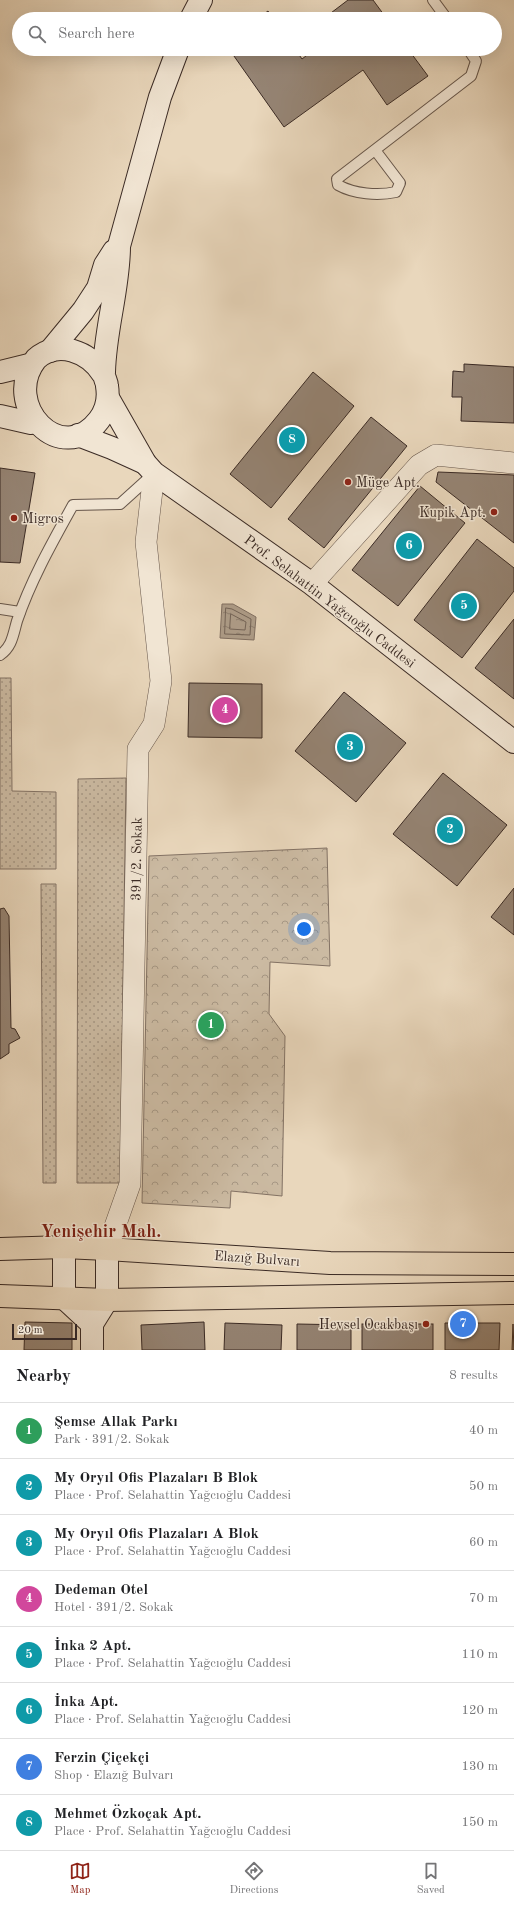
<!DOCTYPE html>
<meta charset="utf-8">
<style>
body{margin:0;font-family:"Old Standard TT",serif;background:#f6f6f6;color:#202124}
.scale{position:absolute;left:12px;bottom:10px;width:65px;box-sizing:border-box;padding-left:4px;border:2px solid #3b2b25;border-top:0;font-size:11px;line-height:14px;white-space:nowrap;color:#3b2b25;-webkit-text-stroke:3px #f1e5d3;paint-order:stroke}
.you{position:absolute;left:304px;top:929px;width:14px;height:14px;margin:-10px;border:3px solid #fff;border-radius:50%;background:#1a73e8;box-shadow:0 0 0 6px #1a73e833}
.badge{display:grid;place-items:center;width:26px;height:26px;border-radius:50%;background:#8f2418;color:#fff;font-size:13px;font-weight:700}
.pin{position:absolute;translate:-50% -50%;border:2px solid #fff;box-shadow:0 1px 4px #0006}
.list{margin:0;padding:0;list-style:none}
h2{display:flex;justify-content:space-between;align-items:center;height:52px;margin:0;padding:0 16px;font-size:17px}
h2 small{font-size:13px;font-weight:400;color:#757577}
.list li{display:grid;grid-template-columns:26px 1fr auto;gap:12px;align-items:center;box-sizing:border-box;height:56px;padding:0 16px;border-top:1px solid #e0e0e0}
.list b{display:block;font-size:15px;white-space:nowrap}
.list p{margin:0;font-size:13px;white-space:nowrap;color:#757577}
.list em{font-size:13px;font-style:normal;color:#757577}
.icon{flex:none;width:22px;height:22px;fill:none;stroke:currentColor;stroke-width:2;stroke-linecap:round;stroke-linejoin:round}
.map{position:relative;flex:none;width:514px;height:1350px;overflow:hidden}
.search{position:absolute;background:#fff;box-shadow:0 4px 16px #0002;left:12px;right:12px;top:12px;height:44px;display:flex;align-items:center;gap:10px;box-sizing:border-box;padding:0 14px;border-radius:22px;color:#757577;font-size:15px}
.sheet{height:500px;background:#fff}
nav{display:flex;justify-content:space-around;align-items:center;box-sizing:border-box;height:56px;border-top:1px solid #e0e0e0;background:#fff;font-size:11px;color:#757577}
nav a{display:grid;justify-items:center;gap:2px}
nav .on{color:#8f2418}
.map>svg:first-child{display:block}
.grass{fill:url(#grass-dots);stroke:#837264}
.park{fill:url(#park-crowns);stroke:#837264}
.water{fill:url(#water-ripples);stroke:#806f61}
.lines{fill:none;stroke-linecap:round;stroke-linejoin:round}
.shore{stroke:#746457;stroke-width:1}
.building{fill:#958474;stroke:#3b2b25}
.lane-casing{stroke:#66564b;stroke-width:12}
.street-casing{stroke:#66564b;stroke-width:22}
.secondary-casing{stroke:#3b2b25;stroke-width:24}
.primary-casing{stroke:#3b2b25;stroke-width:24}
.lane{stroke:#f1e5d3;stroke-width:10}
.street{stroke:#f1e5d3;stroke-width:21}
.secondary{stroke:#f1e5d3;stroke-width:22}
.primary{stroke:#e9d7bc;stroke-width:22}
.poi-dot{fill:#8f2418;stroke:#f1e5d3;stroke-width:1.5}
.labels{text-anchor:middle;stroke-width:3;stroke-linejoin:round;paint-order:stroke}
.poi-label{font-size:14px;fill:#3b2b25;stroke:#f1e5d3;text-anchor:start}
.street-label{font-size:14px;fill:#3b2b25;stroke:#f1e5d3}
.district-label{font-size:18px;font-weight:bold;fill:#7a1f14;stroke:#f1e5d3}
</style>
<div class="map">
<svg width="514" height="1350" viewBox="0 0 514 1350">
<defs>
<pattern id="grass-dots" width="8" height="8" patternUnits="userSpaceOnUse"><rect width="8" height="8" fill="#cbbaa2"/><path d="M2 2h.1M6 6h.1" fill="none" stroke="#a69784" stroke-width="1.8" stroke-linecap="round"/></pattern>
<pattern id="park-crowns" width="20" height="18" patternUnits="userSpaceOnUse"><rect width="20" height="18" fill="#cbbaa2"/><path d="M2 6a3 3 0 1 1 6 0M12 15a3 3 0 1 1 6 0" fill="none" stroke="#a69784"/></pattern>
<pattern id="water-ripples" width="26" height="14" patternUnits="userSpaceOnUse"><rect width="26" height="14" fill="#ae9d89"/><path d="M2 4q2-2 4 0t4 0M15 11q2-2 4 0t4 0" fill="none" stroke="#8f8070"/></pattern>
</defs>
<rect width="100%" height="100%" fill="#e9d7bc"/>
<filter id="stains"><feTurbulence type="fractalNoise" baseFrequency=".005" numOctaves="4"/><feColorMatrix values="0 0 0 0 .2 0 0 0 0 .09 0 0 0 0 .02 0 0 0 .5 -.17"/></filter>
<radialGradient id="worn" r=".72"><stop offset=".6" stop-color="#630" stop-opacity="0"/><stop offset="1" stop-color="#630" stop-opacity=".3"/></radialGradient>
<g class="grass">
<path d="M0,678h11l1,113 44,1v77h-56z"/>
<path d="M126,778l-6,405h-43l1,-404z"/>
<path d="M41,884h15v299h-13z"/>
</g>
<path class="park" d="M327,848l3,118 -60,-4 -1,52 16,22 -3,160 -51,-5 -1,17 -88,-5 7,-347z"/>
<path class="water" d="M222,604h11l23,13 -2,23 -34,-2z"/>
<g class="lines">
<g class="shore">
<path d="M226,608l6,1 19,10 -1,16 -25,-1z"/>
<path d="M231,614l15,8 -1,8 -15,-1z"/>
</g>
</g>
<g class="building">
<path d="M348,0h25l14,19h-64z"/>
<path d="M268,11l5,8h-16z"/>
<path d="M229,49h66l7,10 13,-10h93l20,27 -41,29 -24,-35 -79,57z"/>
<path d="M464,364l50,3v56l-53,-2 1,-24h-10l1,-26 11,1z"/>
<path d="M313,372l41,34 -83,102 -41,-34z"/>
<path d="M371,417l36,29 -83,102 -36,-29z"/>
<path d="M0,468l35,5 -15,90 -20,-1z"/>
<path d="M438,472l76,3v68l-78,-61z"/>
<path d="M420,486l45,37 -67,83 -46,-36z"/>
<path d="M477,539l37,29v23l-52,67 -48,-38z"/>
<path d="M514,619v80l-39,-31z"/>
<path d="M189,683l73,1v54l-74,-1z"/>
<path d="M344,692l62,51 -50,59 -61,-51z"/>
<path d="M443,773l64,52 -50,61 -64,-52z"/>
<path d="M514,888v47l-23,-18z"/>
<path d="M4,908l5,8 2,112 4,1 5,9 -11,6v9l-9,6v-150z"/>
<path d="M25,1322l47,1v27h-48z"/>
<path d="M204,1322l1,28h-63l-1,-25z"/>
<path d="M225,1323l57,2 -1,25h-57z"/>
<path d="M445,1323h55l-1,27h-54z"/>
<path d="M297,1324l54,1v25h-54z"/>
<rect x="362" y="1324" width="71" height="26"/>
<path d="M513,1324l1,26h-2z"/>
</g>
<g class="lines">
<defs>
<g id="lane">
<path d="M433,0l14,19"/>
<path d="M375,150l25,33 -4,9c-18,4 -42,2 -58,-7l-1,-6 134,-103 5,-15 -8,-12"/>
<path d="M0,609l20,3"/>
<path d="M0,655c12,-8 13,-20 17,-34 14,-41 35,-78 56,-116l47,-1 31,-28"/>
</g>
<g id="street">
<path d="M312,584l107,-119 17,-10 78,8"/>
<path d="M107,1249l23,-65 8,-435 16,-25 7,-43 -15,-139 8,-69"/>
</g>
<g id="secondary">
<path d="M191,19l10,-19"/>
<path d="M50,351l33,-40 15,-23 7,-23 9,-14"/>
<path d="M0,372l29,-7"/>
<path d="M103,374c-14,-22 -45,-35 -67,-15 -36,46 26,110 63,61 7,-9 10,-22 8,-34 0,-5 -4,-9 -3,-14 1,-43 15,-84 15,-126l41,-149 18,-48"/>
<path d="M108,398l37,65 9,10 158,111 202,158"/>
<path d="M0,416l31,7"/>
<path d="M78,435l34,13 33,15"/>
<path d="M64,1247v51l28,26 15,-24v-51"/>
<path d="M92,1350v-26"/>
</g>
<g id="primary">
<path d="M0,1249l64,-2 43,2 223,14 184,1"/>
<path d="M0,1296l107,4 407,-7"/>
</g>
</defs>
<use href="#lane" class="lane-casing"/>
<use href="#street" class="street-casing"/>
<use href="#secondary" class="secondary-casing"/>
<use href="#primary" class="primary-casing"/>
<use href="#lane" class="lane"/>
<use href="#street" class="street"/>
<use href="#secondary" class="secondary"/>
<use href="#primary" class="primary"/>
</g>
<g class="poi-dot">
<circle cx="348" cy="482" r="4"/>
<circle cx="494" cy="512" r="4"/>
<circle cx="14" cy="518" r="4"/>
<circle cx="426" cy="1324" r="4"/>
</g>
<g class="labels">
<g class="poi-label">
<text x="356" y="487">Müge Apt.</text>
<text x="486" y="517" text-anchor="end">Kupik Apt.</text>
<text x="22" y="523">Migros</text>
<text x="418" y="1329" text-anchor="end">Hevsel Ocakbaşı</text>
</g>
<g class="street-label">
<text transform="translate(330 601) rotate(37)" y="5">Prof. Selahattin Yağcıoğlu Caddesi</text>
<text transform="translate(136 859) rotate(-89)" y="5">391/2. Sokak</text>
<text transform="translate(257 1258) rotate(4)" y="5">Elazığ Bulvarı</text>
</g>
<g class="district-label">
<text x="101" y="1237">Yenişehir Mah.</text>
</g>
</g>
<rect width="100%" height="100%" filter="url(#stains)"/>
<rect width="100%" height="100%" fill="url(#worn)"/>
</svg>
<div class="scale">20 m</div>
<div class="you"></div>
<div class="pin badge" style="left:211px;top:1025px;background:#2e9e5b">1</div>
<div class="pin badge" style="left:450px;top:830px;background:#0f9aa8">2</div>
<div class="pin badge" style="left:350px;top:747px;background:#0f9aa8">3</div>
<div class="pin badge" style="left:225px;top:710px;background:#d1479c">4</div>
<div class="pin badge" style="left:464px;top:606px;background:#0f9aa8">5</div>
<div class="pin badge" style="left:409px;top:546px;background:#0f9aa8">6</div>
<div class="pin badge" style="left:463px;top:1324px;background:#3f7fe0">7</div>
<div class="pin badge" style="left:292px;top:440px;background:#0f9aa8">8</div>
<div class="search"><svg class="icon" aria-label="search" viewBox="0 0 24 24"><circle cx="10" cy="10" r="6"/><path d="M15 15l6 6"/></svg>Search here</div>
</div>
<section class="sheet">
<h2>Nearby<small>8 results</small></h2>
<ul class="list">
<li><span class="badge" style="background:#2e9e5b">1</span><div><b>Şemse Allak Parkı</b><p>Park · 391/2. Sokak</p></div><em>40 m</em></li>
<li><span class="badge" style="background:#0f9aa8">2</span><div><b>My Oryıl Ofis Plazaları B Blok</b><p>Place · Prof. Selahattin Yağcıoğlu Caddesi</p></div><em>50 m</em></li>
<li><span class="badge" style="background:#0f9aa8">3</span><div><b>My Oryıl Ofis Plazaları A Blok</b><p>Place · Prof. Selahattin Yağcıoğlu Caddesi</p></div><em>60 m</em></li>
<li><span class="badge" style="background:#d1479c">4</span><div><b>Dedeman Otel</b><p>Hotel · 391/2. Sokak</p></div><em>70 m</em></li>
<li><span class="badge" style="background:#0f9aa8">5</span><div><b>İnka 2 Apt.</b><p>Place · Prof. Selahattin Yağcıoğlu Caddesi</p></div><em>110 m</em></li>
<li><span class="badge" style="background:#0f9aa8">6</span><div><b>İnka Apt.</b><p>Place · Prof. Selahattin Yağcıoğlu Caddesi</p></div><em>120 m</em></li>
<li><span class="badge" style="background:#3f7fe0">7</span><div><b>Ferzin Çiçekçi</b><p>Shop · Elazığ Bulvarı</p></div><em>130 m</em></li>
<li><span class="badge" style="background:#0f9aa8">8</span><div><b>Mehmet Özkoçak Apt.</b><p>Place · Prof. Selahattin Yağcıoğlu Caddesi</p></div><em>150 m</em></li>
</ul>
</section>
<nav>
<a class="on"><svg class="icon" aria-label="map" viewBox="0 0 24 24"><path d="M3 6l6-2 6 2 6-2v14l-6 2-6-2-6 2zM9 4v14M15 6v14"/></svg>Map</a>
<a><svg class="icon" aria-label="directions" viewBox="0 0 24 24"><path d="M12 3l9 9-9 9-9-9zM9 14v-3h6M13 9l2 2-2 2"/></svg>Directions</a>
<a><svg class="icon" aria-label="saved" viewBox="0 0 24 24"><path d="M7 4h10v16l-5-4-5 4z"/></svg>Saved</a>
</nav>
